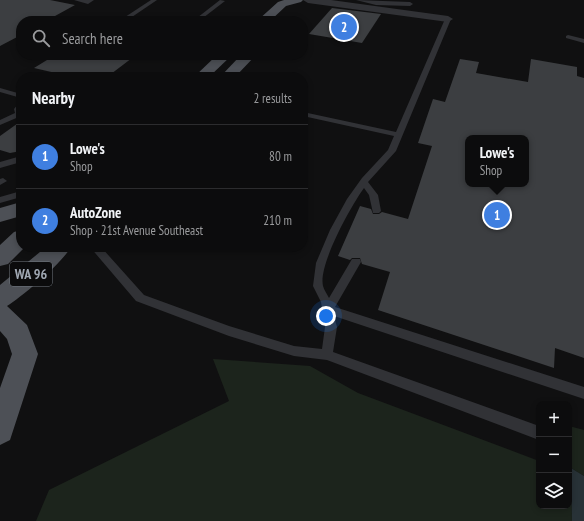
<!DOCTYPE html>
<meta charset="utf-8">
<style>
body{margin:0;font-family:"PT Sans Narrow",sans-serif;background:#151516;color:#f1f3f6}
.controls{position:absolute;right:12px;bottom:12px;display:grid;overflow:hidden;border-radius:8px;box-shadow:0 2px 6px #0003}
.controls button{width:36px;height:36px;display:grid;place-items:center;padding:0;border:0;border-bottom:1px solid #2c2c2e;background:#0c0c0d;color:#f1f3f6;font:20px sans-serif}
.you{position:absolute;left:326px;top:316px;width:14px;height:14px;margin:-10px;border:3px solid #fff;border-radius:50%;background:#1a73e8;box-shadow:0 0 0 6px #1a73e833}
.badge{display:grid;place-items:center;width:26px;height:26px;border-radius:50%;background:#2563eb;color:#fff;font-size:13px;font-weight:700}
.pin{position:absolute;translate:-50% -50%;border:2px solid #fff;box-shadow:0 1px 4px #0006}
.popup{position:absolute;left:465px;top:135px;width:64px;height:52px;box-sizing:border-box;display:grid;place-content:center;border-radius:8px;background:#0c0c0d;filter:drop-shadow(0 1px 3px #0005);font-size:13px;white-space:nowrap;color:#9a9b9d}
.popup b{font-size:15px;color:#f1f3f6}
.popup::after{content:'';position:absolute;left:50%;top:100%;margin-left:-8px;border:8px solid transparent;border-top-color:#0c0c0d}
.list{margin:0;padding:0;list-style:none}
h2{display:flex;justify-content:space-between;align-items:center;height:52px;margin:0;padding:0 16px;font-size:17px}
h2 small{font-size:13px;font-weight:400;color:#9a9b9d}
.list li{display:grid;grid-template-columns:26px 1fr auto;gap:12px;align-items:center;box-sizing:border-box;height:64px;padding:0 16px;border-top:1px solid #2c2c2e}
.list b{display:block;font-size:15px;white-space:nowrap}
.list p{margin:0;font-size:13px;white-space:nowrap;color:#9a9b9d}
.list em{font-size:13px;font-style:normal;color:#9a9b9d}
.icon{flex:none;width:22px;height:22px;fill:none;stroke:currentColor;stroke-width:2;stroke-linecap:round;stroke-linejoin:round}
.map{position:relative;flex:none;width:584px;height:521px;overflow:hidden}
.search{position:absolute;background:#0c0c0d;box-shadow:0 2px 6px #0003;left:16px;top:16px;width:292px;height:44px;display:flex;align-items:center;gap:10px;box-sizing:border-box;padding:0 14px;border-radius:16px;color:#9a9b9d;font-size:15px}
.panel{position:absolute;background:#0c0c0d;box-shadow:0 2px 6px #0003;left:16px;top:72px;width:292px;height:180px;border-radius:16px}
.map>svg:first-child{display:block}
.green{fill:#1c241c}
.water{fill:#283237}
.building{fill:#3c3e41;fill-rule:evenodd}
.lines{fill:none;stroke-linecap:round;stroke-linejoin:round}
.service{fill:#313236;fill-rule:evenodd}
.minor{fill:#313236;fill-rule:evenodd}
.primary{fill:#4d5056;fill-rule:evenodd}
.labels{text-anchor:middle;stroke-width:3.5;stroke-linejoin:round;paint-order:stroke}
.shield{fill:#0b0b0c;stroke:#737981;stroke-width:1}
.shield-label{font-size:14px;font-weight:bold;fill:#a0a8b3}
</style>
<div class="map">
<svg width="584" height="521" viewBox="0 0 584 521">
<rect width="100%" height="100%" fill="#101011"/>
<path class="green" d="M213,359l97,7 48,27 181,68v45h30v-80l15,4v46l-13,-8 1,53h-536l13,-31 180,-89z"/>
<path class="water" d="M571,468l13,8v45h-12z"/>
<g class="building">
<path d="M0,0h50l25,5 -29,16h-25v14l-21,11z"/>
<path d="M332,8l49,6 -19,29 -53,-9z"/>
<path d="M48,55h88l-29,22h-34l-39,-9 13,-8z"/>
<path d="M460,59l19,3 -3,11 52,9 3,-23 46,8v9l7,2v280l-29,-10 -1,20 -176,-58 12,-38 -28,-8 -2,-6h-8l-2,2 -12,-4 22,-50 11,3 2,5h6l3,-2 26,7 24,-73 -14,-3 15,-44 12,3zM468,138h58v46h-58z"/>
<path d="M21,121v30l-11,2 -10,-3v-14z"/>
</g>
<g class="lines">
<g class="service">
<path d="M74,0h20l-6,4z"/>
<path d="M151,0h6l-31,21h-7z"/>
<path d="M220,0l5,1 -26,20h-6z"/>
<path d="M356,0l54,2 3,2 -3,2 -34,-1z"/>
<path d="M448,17l3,2 -55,132 -28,31 10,13 3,16 -2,2h-6l-4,-18 -5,-7c-13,18 -46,77 -41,98 1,4 4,8 6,12l23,-39h8l1,3 -26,45 249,80v12l-250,-83 3,11 -4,25 206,74v14l-212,-80 -33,-4 -65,-20 -93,-35 -46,-54h11l43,48 85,31 65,20 28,3 3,-22 -4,-25 -8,-16 3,-23 14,-33 17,-31 15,-21 26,-28 6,-14 -91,-20v-4l93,20 49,-113z"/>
<path d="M568,35l16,4v4l-18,-5v-2z"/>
<path d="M0,88l21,6v4l-21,-6z"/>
<path d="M21,102v14l-21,9v-5l15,-7 -1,-4 5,-6z"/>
<path d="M21,156v6l-21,6v-6z"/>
<path d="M3,178l4,3 -7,4v-6z"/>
<path d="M21,191v6l-21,6v-6z"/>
</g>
<path class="minor" d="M303,0h28l117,16 5,3 -5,3 -140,-19z"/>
<g class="primary">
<path d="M284,0h19l-2,2 -15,4 -16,15h-13l21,-19z"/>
<path d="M217,55h15l-23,22h-15z"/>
<path d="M241,55h15l-21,22h-15z"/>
<path d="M21,202v14l-21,6v-14z"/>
<path d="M21,230v17h4l-17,17 -8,2v-21l14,-13z"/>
<path d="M46,247h25c-9,16 -48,49 -64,59l20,19 11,29 -28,86 -10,5v-57l12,-34 -5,-15 -7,-8v-46z"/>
</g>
</g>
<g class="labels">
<rect class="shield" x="10" y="262" width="42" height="24" rx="3"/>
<g class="shield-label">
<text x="31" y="279">WA 96</text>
</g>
</g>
</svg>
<div class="controls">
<button>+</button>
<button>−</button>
<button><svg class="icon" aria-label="layers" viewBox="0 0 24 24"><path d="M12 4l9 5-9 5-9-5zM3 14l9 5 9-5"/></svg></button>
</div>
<div class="you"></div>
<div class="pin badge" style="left:497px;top:215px;background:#3f7fe0">1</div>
<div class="popup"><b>Lowe's</b>Shop</div>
<div class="pin badge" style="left:344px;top:27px;background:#3f7fe0">2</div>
<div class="search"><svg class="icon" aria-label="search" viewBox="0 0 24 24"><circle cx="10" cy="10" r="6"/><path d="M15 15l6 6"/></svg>Search here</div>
<section class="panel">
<h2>Nearby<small>2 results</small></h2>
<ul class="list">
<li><span class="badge" style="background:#3f7fe0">1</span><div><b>Lowe's</b><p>Shop</p></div><em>80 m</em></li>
<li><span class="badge" style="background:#3f7fe0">2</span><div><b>AutoZone</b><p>Shop · 21st Avenue Southeast</p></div><em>210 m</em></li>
</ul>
</section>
</div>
